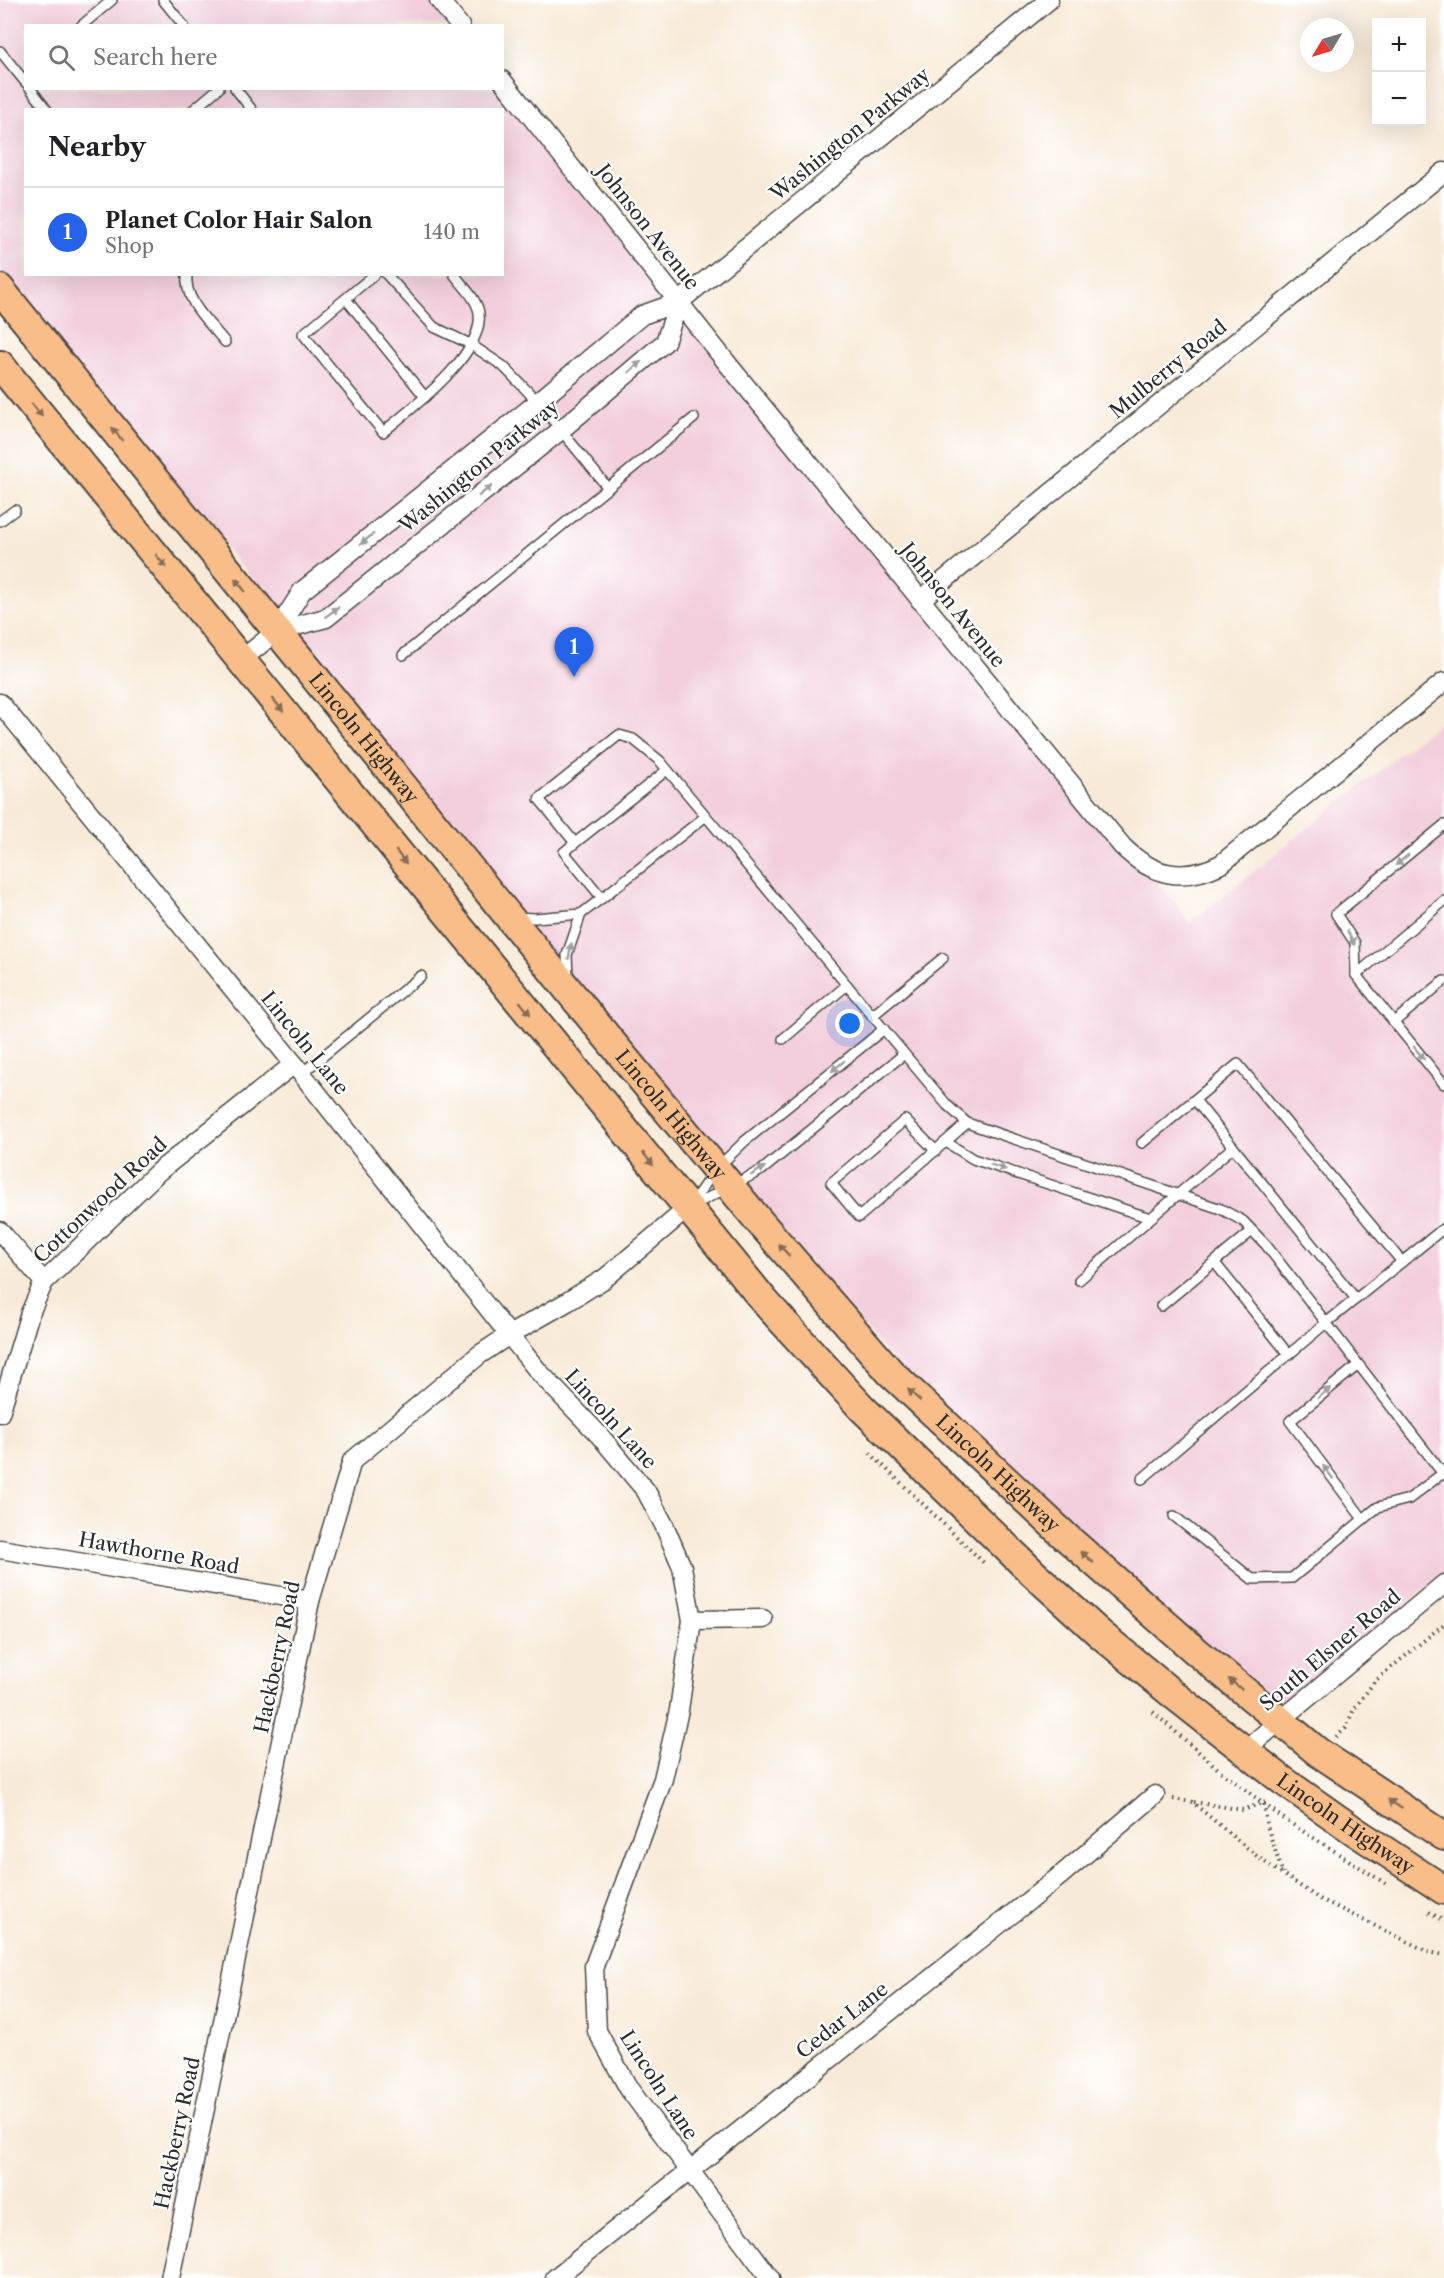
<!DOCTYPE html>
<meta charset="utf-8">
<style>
body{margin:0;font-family:"Libre Caslon Text",serif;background:#f2f2f2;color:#202124}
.controls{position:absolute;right:18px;top:18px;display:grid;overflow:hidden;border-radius:0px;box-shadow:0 6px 24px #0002}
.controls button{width:54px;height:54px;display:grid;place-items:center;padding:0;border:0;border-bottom:2px solid #e0e0e0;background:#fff;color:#202124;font:30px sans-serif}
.compass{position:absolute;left:1300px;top:18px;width:54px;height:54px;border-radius:50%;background:#fff;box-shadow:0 6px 24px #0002;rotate:232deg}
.you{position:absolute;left:850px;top:1024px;width:21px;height:21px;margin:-15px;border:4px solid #fff;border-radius:50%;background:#1a73e8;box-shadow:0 0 0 9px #1a73e833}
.badge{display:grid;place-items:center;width:39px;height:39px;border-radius:50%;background:#2563eb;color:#fff;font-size:20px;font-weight:700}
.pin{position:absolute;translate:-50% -50px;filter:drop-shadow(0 2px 3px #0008)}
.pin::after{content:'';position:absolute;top:32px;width:21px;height:18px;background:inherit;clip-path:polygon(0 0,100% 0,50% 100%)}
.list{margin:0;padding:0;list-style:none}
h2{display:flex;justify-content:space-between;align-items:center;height:78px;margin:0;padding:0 24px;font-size:26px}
h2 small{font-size:20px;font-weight:400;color:#757577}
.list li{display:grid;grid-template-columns:39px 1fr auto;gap:18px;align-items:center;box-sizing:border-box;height:90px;padding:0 24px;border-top:2px solid #e0e0e0}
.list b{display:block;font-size:22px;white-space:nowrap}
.list p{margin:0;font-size:20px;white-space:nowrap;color:#757577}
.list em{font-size:20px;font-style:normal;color:#757577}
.icon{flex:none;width:33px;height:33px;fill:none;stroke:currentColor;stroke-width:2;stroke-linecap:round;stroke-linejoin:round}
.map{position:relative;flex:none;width:1444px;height:2278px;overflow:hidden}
.search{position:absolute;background:#fff;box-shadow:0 6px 24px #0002;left:24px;top:24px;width:480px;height:66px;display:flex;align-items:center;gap:15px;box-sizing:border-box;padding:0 21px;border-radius:0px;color:#757577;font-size:22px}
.panel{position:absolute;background:#fff;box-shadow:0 6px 24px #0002;left:24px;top:108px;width:480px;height:168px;border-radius:0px}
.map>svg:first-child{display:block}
.built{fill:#f3cfde;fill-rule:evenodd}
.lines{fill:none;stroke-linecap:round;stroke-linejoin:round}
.service-casing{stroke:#4a4845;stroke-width:12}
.minor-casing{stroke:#4a4845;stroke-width:21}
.primary-casing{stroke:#4a4845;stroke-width:32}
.path{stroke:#4a4845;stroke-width:4;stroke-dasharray:1.5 4.5;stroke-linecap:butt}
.service{stroke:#fff;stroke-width:9}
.minor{stroke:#fff;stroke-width:18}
.primary{stroke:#f8bd88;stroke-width:28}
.oneway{fill:#a0a0a0}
.oneway2{fill:#876d55}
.labels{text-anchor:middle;stroke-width:4.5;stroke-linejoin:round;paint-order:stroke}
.street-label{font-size:20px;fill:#2b2b2b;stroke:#fff}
</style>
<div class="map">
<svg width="1444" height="2278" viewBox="0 0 1444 2278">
<rect width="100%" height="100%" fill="#fff"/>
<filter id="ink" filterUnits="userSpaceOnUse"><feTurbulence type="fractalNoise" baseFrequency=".0167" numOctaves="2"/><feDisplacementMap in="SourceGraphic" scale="12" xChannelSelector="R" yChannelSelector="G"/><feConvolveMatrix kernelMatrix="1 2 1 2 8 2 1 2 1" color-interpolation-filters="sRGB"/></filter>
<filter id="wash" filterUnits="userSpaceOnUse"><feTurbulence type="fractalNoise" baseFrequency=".008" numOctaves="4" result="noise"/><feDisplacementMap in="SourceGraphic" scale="24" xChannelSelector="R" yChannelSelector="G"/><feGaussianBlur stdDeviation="1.35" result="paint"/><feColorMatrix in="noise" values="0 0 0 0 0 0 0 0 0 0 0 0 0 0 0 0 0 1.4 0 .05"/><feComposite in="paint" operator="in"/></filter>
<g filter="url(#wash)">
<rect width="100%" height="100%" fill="#f8ead8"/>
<path class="built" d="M0,0h429l21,25 -424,1v62l475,1 166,206 12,-7 511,634 254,-203v853l-163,138 -186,-158 -196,-184 -345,-407 -280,-356 -274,-330zM26,110h476v164h-476z"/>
</g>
<g filter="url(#ink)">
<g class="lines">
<defs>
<g id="service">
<path d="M163,0l21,26"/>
<path d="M81,26l31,-26"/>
<path d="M0,51l26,32"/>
<path d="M30,88l17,22"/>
<path d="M235,88l17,22"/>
<path d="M193,110l26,-22"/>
<path d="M187,274c-3,28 22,48 38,68"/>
<path d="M375,274l-72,60 80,98c28,-23 102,-78 96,-119 -2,-14 -17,-28 -25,-39"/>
<path d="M386,274l48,53 36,17 33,22 35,36 70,86"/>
<path d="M346,299l79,98"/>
<path d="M0,521l15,-11"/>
<path d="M403,655l291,-237"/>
<path d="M706,816l-104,82 -38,-46 11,-9 -36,-44 80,-64 14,4 27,22 287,344 20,18 254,86 22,12 23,24 178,230"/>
<path d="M1444,825l-108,89 19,29 1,32 88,109"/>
<path d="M575,843l92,-73"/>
<path d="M515,917l20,1 46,-4"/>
<path d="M1356,975l88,-74"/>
<path d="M568,977l-1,-22 14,-41 21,-16"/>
<path d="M872,1016l71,-58"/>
<path d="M1394,1022l50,-41"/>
<path d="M783,1039l64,-54"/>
<path d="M301,1074l120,-98"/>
<path d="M1195,1100l161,199"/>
<path d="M946,1142l27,17 177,59"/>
<path d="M1142,1143l96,-79 164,198"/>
<path d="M936,1151l-31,-31 -74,63 28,34 108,-94"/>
<path d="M691,1204l25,-35 29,-28 139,-112"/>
<path d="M690,1207l72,-37 142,-116"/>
<path d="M1215,1263l74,92"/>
<path d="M1079,1280l154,-133"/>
<path d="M1161,1306l91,-75"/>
<path d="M1358,1365l-68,56 73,98"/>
<path d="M1142,1479l184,-156 118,-95"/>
<path d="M1174,1516l78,63 40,-1 86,-71 31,-8 34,-26"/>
</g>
<g id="minor">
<path d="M439,0l21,26"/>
<path d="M502,80l229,288 391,478c30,30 61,37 99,18l223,-182"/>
<path d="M920,600l524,-428"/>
<path d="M277,631l49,-13 235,-188 104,-88 14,-40"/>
<path d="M241,660l36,-29 25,-40 236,-189 104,-87 37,-13 370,-302"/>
<path d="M0,703l294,361 244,307 62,65 46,55 18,34 18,42 10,53 -13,90 -16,69 -69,187 3,65 32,58 141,189"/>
<path d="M0,1231l44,51"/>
<path d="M0,1413l30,-100 14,-31 114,-110 136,-108"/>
<path d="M0,1549l310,52"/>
<path d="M692,1620l71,-1"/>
<path d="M1244,1751l200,-167"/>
<path d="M170,2278l140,-677 42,-140 127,-106 30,-20 58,-33 37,-23 84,-71"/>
<path d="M555,2278l506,-403 94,-80"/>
</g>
<g id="primary">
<path id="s1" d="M0,289l569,702 189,229 132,152 176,165 131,115 121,100 126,84"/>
<path id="s2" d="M0,365l766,938 96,105 171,165 66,60 70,58 113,89 71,50 91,60"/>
</g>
</defs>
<use href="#service" class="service-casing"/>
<use href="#minor" class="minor-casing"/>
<use href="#primary" class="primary-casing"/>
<g class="path">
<path d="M870,1453l115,111"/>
<path d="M1153,1712l71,62 63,47 101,64"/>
<path d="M1336,1737l10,-9 8,-19 21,-28 69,-57"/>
<path d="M1173,1799l19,3 67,56 59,40 111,54 15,3"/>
<path d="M1194,1802l49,8 22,-8"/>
<path d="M1264,1804l3,22 16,48"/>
<path d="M1429,1912l15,9"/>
</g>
<use href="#service" class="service"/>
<use href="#minor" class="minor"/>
<use href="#primary" class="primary"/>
</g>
<defs><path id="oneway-solid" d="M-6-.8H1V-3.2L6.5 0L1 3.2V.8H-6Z" transform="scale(1.5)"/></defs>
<g class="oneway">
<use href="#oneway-solid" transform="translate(635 367) rotate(-40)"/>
<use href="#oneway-solid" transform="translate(485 491) rotate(-39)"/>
<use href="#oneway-solid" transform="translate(367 539) rotate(141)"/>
<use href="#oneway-solid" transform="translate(332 612) rotate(-36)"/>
<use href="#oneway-solid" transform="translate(1402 860) rotate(140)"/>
<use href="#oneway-solid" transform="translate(1351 938) rotate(63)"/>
<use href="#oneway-solid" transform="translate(570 951) rotate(-79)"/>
<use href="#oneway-solid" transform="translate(1419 1053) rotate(51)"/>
<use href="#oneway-solid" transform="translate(838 1066) rotate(141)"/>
<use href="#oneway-solid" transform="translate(998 1167) rotate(18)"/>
<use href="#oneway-solid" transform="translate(758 1171) rotate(-32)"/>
<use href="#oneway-solid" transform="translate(1324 1393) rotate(-40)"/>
<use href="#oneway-solid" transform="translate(1328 1472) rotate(-127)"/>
</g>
<g class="oneway2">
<use href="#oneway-solid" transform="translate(37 410) rotate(51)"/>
<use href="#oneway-solid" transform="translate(117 434) rotate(-129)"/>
<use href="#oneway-solid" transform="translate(161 561) rotate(51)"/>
<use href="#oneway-solid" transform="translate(240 585) rotate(-129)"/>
<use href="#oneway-solid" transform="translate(278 705) rotate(51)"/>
<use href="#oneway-solid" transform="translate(401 857) rotate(51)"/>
<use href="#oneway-solid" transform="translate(525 1008) rotate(51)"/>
<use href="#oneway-solid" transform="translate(648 1159) rotate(51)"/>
<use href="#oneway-solid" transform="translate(784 1250) rotate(-131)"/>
<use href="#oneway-solid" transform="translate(914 1395) rotate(-137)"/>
<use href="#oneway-solid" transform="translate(1087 1557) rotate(-138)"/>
<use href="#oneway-solid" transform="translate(1235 1684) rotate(-141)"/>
<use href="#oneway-solid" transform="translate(1395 1804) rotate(-146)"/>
</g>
</g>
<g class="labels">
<g class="street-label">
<text transform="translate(850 134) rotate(-39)" y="7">Washington Parkway</text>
<text transform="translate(648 227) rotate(52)" y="7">Johnson Avenue</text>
<text transform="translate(1168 369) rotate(-39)" y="7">Mulberry Road</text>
<text transform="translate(479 466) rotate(-39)" y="7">Washington Parkway</text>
<text transform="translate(953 605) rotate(51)" y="7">Johnson Avenue</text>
<text dy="7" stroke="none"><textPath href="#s1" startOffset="578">Lincoln Highway</textPath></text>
<text transform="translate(305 1043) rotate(51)" y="7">Lincoln Lane</text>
<text dy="7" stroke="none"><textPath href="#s1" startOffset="1064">Lincoln Highway</textPath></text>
<text transform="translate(100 1200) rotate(-43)" y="7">Cottonwood Road</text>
<text transform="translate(611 1419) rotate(48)" y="7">Lincoln Lane</text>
<text dy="7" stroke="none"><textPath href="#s1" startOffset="1550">Lincoln Highway</textPath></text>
<text transform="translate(159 1553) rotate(10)" y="7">Hawthorne Road</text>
<text transform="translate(1330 1650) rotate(-40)" y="7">South Elsner Road</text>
<text transform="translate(277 1657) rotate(-78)" y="7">Hackberry Road</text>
<text dy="7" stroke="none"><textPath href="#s2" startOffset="1992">Lincoln Highway</textPath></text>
<text transform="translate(842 2020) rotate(-38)" y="7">Cedar Lane</text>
<text transform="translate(659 2085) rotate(57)" y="7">Lincoln Lane</text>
<text transform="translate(177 2133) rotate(-78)" y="7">Hackberry Road</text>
</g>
</g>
</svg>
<div class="controls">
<button>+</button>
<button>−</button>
</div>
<svg class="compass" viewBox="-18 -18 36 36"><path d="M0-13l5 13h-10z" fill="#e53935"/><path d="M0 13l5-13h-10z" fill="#757577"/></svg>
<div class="you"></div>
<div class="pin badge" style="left:574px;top:677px">1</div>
<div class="search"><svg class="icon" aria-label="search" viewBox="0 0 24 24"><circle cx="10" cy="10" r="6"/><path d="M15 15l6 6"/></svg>Search here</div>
<section class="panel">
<h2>Nearby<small></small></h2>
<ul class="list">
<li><span class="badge">1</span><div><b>Planet Color Hair Salon</b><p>Shop</p></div><em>140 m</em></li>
</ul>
</section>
</div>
